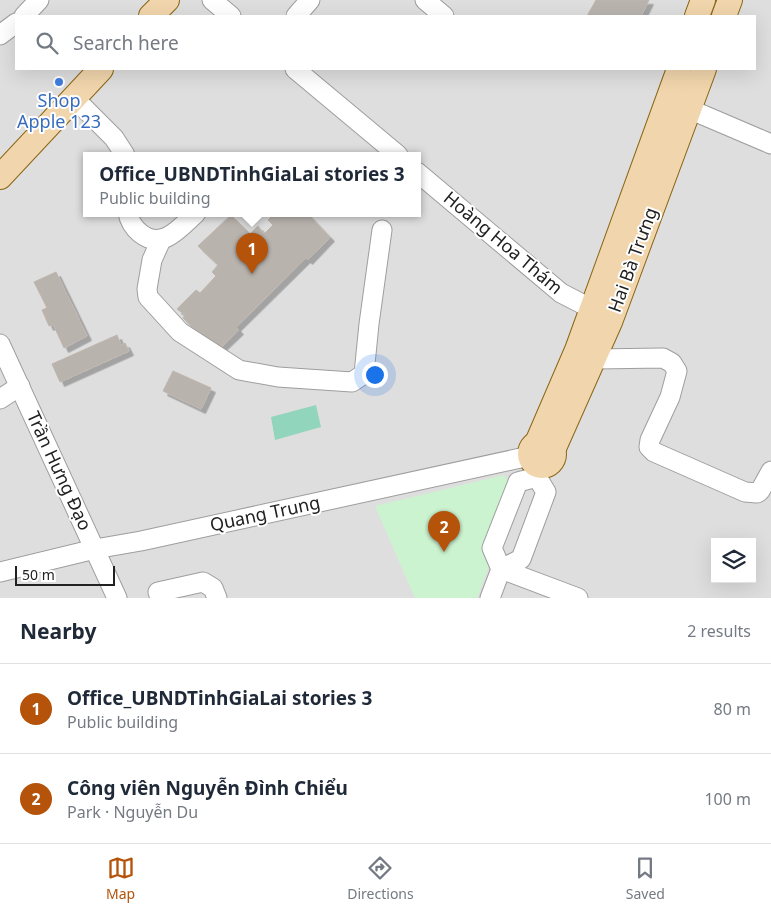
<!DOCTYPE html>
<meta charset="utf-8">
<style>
body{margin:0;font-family:"Noto Sans",sans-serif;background:#f6f6f7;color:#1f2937}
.controls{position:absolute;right:15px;bottom:15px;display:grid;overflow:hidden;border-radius:0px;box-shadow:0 5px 20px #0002}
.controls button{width:45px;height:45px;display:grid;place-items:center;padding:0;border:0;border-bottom:1px solid #e0e1e3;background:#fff;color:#1f2937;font:25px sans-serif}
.scale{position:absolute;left:15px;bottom:12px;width:100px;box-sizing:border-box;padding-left:5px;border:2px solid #212121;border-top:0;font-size:14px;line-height:18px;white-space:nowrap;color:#212121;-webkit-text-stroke:4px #fff;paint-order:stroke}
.you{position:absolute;left:374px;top:374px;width:18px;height:18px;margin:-12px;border:4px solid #fff;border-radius:50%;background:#1a73e8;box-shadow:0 0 0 8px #1a73e833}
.badge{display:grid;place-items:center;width:32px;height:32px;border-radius:50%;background:#b45309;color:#fff;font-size:16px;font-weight:700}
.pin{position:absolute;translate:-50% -41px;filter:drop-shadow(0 1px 2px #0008)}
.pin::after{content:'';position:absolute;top:26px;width:18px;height:15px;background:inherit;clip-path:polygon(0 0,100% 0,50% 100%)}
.popup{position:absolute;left:83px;top:152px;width:338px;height:65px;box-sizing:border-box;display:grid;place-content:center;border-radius:0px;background:#fff;filter:drop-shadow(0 1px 4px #0005);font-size:16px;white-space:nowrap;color:#747a83}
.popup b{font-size:19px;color:#1f2937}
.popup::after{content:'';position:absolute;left:50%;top:100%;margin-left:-10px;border:10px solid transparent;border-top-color:#fff}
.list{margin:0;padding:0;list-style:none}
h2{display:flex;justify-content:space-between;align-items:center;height:65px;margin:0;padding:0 20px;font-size:21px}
h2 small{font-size:16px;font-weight:400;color:#747a83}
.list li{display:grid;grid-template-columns:32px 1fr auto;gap:15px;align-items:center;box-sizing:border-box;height:90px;padding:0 20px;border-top:1px solid #e0e1e3}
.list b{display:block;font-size:19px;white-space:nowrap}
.list p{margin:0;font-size:16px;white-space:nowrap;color:#747a83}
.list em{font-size:16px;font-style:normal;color:#747a83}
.icon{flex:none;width:28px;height:28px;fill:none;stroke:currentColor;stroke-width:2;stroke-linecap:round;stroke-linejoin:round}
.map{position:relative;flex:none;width:771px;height:598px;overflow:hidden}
.search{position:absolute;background:#fff;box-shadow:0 5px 20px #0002;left:15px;right:15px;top:15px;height:55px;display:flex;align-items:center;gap:12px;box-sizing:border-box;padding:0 18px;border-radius:0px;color:#747a83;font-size:19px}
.sheet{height:245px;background:#fff}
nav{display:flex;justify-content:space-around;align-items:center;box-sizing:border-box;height:70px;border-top:1px solid #e0e1e3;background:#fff;font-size:14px;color:#747a83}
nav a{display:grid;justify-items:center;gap:2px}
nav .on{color:#b45309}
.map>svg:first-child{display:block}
.residential{fill:#dfdede;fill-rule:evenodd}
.park{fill:#ccf3d0}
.pitch{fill:#91d5bc}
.building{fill:#b9b3ae;stroke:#c0b5ad;filter:url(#shadow)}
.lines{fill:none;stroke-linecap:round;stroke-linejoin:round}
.minor-casing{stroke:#9e9e9e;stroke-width:21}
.major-casing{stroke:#8a6513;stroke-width:26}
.minor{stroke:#fff;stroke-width:19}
.major{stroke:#f1d5ac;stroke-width:24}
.shop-dot{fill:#3f7fe0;stroke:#fff;stroke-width:2}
.labels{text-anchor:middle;stroke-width:4;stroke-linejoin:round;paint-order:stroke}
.shop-label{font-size:18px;fill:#366cbe;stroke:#fff}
.street-label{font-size:18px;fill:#212121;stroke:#fff}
</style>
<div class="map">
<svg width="771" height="598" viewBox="0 0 771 598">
<defs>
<filter id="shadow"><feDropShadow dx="4.5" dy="4.5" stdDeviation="0" flood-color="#0004"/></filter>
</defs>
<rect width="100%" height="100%" fill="#f0eee9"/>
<path class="residential" d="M0,0h771v598h-771zM16,16h739v53h-739zM87,155h330v58h-330zM715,542h37v37h-37z"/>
<path class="park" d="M504,475l12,19 -39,104h-62l-40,-92z"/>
<path class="pitch" d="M316,405l5,22 -46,13 -4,-23z"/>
<g class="building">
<path d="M596,0h53l-8,16h-54z"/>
<path d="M275,213h32l23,24 -22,23 -2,-2 -70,69 3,3 -22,21 -34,-33 2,-3 -8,-6 19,-19 4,3 16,-17 -4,-4 6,-7 -20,-19 33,-31 19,19 8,-8 6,8 9,-9 -5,-5z"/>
<path d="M56,272l31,64 -23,12 -11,-24 -4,2 -7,-16 5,-2 -13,-26z"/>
<path d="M117,335l4,10 4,-2 4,8 -69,31 -8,-18z"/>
<path d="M173,371l38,17 -10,21 -38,-18z"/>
</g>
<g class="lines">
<defs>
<g id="minor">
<path d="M212,0l19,16"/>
<path d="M425,0l19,16"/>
<path d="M24,16l15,-16"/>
<path d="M296,16l14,-16"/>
<path d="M0,35l16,-12"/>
<path d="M295,69l103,86"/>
<path d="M74,98l40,40 11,17"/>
<path d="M689,109l82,35"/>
<path d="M417,172l144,121 31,16"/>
<path d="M128,213c1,7 6,15 12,20 22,18 40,-5 56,-20"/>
<path d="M161,240l-9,20 -5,29 1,8 32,35 59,38 39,7 74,5 12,-8 5,-50 13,-94"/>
<path d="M0,344l117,254"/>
<path d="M595,359l68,-1 9,5 5,8 -7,26 -20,43 -1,7 5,5 91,40 12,1 3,-2 11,-20"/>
<path d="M0,399l20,-13"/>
<path d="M501,569l20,-10 25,-67 -9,-15 4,-11"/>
<path d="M501,569l77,29"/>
<path d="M0,572l95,-23 46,-8 389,-85"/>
<path d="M160,598l-2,-6 45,-10 10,6 4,10"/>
<path d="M490,598l11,-29 -9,-21 26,-66 19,-5"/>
</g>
<g id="major">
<path d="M151,16l16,-16"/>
<path d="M697,16l6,-16"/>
<path d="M724,16l6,-16"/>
<path d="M0,177l101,-108"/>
<circle cx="542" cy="454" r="12"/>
<path d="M537,443l40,-93 102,-281"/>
<path d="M554,448l56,-126 94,-253"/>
</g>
</defs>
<use href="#minor" class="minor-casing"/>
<use href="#major" class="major-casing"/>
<use href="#minor" class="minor"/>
<use href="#major" class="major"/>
</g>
<circle class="shop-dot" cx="59" cy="82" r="5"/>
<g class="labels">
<g class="shop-label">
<text x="59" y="107">Shop<tspan x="59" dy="21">Apple 123</tspan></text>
</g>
<g class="street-label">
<text transform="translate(503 243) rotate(40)" y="6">Hoàng Hoa Thám</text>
<text transform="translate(633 260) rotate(-70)" y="6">Hai Bà Trưng</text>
<text transform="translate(59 471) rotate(65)" y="6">Trần Hưng Đạo</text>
<text transform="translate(265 514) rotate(-12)" y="6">Quang Trung</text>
</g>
</g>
</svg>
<div class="controls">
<button><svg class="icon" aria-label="layers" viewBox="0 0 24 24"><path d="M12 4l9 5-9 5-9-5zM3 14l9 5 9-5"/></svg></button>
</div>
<div class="scale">50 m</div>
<div class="you"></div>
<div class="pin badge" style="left:252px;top:274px">1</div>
<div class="popup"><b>Office_UBNDTinhGiaLai stories 3</b>Public building</div>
<div class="pin badge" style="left:444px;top:552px">2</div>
<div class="search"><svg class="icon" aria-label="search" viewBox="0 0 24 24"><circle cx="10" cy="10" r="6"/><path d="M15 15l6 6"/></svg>Search here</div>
</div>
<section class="sheet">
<h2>Nearby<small>2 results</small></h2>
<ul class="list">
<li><span class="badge">1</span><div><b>Office_UBNDTinhGiaLai stories 3</b><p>Public building</p></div><em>80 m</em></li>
<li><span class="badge">2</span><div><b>Công viên Nguyễn Đình Chiểu</b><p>Park · Nguyễn Du</p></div><em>100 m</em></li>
</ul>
</section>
<nav>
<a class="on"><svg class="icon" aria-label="map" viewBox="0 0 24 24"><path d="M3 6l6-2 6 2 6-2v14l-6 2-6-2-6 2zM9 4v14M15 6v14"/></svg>Map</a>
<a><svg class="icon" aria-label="directions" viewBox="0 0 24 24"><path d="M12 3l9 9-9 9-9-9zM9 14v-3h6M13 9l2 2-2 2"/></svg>Directions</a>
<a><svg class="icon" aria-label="saved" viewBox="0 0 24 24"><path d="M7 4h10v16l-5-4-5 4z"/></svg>Saved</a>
</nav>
